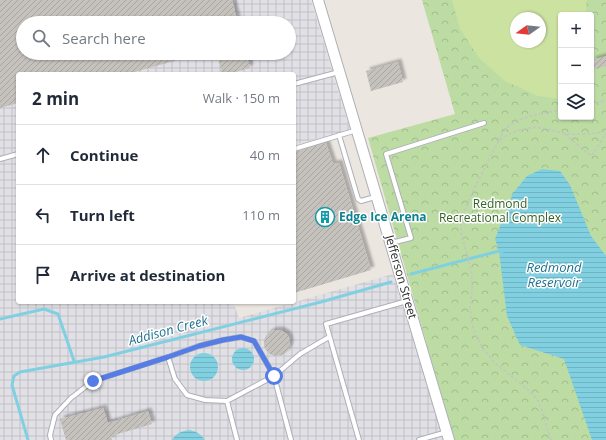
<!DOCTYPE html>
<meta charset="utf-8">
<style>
body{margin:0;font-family:"Open Sans",sans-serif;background:#f2f2f3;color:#1f2937}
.controls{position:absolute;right:12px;top:12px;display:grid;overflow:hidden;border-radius:4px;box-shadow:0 1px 3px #0004}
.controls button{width:36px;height:36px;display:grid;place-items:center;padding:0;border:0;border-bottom:1px solid #e0e1e3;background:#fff;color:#1f2937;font:20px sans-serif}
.compass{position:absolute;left:510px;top:12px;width:36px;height:36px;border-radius:50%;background:#fff;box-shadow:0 1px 3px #0004;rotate:255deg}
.stop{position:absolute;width:12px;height:12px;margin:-9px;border:3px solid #557de5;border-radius:50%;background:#fff}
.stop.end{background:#557de5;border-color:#fff;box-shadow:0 1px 4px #0008}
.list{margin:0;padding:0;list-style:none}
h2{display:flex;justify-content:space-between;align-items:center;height:52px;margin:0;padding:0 16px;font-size:17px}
h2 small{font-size:13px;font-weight:400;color:#747a83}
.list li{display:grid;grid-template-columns:26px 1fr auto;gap:12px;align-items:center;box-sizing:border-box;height:60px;padding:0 16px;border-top:1px solid #e0e1e3}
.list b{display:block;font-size:15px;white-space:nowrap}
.list em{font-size:13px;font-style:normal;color:#747a83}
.icon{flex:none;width:22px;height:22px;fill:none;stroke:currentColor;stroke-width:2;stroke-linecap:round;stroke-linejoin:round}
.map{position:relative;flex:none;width:606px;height:440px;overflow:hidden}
.search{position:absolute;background:#fff;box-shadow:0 1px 3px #0004;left:16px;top:16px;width:280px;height:44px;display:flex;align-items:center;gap:10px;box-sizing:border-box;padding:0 14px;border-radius:22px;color:#747a83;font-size:15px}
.panel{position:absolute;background:#fff;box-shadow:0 1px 3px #0004;left:16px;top:72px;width:280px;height:232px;border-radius:4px}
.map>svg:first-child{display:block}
.industrial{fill:url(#industrial-grid);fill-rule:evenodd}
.park{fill:url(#park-crowns);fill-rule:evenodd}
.pitch{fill:#cce2a1;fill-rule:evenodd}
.water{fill:url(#water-rules)}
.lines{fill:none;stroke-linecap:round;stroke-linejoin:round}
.stream{stroke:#81d0e1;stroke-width:3}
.building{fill:url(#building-hatch);filter:url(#shadow)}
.service-casing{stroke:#adb0b7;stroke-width:6}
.tertiary-casing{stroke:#adb0b7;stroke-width:12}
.path{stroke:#c4c4c4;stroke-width:1.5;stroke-dasharray:3 2;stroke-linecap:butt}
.service{stroke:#fff;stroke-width:4}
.tertiary{stroke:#fff;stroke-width:10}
.route{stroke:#557de5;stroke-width:5}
.labels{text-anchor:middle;stroke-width:3;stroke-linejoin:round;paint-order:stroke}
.park-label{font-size:12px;fill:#366224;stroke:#fff}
.culture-label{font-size:12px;font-weight:bold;fill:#0d838f;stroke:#fff;text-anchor:start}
.street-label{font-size:12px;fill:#2c2c2c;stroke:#fff}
.water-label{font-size:13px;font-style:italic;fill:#1e728f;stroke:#fff}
</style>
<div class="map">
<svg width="606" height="440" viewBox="0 0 606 440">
<defs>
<pattern id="industrial-grid" width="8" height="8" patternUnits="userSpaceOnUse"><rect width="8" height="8" fill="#e1e0e6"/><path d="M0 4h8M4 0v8" fill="none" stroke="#c1c0c5"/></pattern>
<pattern id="park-crowns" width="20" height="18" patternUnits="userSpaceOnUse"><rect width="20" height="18" fill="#bcdca4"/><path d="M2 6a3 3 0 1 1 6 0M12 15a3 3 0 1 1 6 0" fill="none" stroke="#a2bd8d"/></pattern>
<pattern id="water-rules" width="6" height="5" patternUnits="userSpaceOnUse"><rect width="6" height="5" fill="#81d0e1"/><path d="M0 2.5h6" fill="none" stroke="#70b3c1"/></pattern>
<pattern id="building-hatch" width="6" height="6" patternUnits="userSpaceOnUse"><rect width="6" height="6" fill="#c5c1bc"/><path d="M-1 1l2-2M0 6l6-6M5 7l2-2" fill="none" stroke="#a9a6a2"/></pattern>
<filter id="shadow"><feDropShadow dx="3.5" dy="-3.5" stdDeviation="1" flood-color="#0004"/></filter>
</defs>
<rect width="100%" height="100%" fill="#ece6e1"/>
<path class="industrial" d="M0,0h311l39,130 -56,15v-71h-276v228h215l6,16 154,-44 51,166h-444zM23,23h266v30h-266z"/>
<path class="park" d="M422,0h184v440h-152l-86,-302 87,-24zM561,15h30v102h-30zM516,18h24v24h-24z"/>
<path class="pitch" d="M452,0h135l-2,15h-24v84l-23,-3 -33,-15 -26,-23 -19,-29zM516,18h24v24h-24z"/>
<g class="water">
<path d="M542,169l18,2 10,14 21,51 15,20v184h-14l-28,-81 -44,-14 -13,-29 -8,-65 -4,-12 18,-46 14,-17z"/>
<circle cx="243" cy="359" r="11"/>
<circle cx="204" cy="367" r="14"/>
<path d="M189,430c7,1 12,4 16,10h-33c4,-7 10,-9 17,-10z"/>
</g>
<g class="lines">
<g class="stream">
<path d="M411,274l88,-23 3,2"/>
<path d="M0,319l44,-10 14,5 16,47"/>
<path d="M28,440l-16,-55 2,-9 6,-4 84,-15 217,-55 70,-20"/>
</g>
</g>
<g class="building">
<path d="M0,0h232l6,23h-215v30h173v2l-69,19h-109v29l-18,5z"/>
<path d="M217,53h29l4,15 -23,6h-5z"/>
<path d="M606,56v10l-11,3 -3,-9z"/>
<path d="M398,62l5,20 -32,9 -5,-20z"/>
<path d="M326,143l7,21 6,-1 32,107 -77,23v-141z"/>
<circle cx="277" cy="343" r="13"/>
<path d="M103,408l5,15 40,-12 4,13 -41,12 1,4h-46l-6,-21z"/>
</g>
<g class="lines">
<defs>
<g id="service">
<path d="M294,84l45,-12"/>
<path d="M339,135l19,64 3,2 14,-4"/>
<path d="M294,149l63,-19"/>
<path d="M0,159l18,-5"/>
<path d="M391,243l20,-5 -25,-84 98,-31"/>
<path d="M168,357l7,22 12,16 18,5 22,1"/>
<path d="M51,440l-1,-5 5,-20 16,-17 22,-17 75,-24 31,-11 24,-6 18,-3 13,4 20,35 17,64"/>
<path d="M237,440l-10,-39 47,-25 26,-22 29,-17"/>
<path d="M359,440l-33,-116 81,-23"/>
<path d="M419,440l28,-8"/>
</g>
<path id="tertiary" d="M318,0l131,440"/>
</defs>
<use href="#service" class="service-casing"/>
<use href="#tertiary" class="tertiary-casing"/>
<g class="path">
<path d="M591,104l15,-4"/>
<path d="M565,134l26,22 15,-22"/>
<path d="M499,140c2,-4 4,-8 7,-11 11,-13 39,-16 55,-19"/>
<path d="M551,440l-12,-38 -6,-8 -38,-31 -11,-13 -9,-16 -4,-14 -1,-13 2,-16v-17l-7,-27 -4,-15v-8l2,-10 11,-25 24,-47c11,-10 28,-16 43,-14 8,1 16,4 25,6 11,1 29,0 40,-3"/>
</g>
<use href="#service" class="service"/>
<use href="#tertiary" class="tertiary"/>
</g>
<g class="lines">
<path class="route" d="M93,381l75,-24 31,-11 24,-6 18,-3 13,4 20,35"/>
</g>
<defs>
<symbol id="building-ring" viewBox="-11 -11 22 22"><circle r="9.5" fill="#fff" stroke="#0f9aa8" stroke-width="1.5"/><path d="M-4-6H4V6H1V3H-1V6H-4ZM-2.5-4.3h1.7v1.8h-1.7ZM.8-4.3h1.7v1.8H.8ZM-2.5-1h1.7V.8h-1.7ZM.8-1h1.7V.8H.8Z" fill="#0f9aa8"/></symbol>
</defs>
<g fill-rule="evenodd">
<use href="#building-ring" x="314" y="206" width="22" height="22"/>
</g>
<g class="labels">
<g class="park-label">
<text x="500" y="208">Redmond<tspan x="500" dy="14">Recreational Complex</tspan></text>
</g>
<g class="culture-label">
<text x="339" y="221">Edge Ice Arena</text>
</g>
<g class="street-label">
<text transform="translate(401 277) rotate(74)" y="4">Jefferson Street</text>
</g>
<g class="water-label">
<text x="554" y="272">Redmond<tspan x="554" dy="15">Reservoir</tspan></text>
<text transform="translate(168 330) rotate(-15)" y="5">Addison Creek</text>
</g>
</g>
</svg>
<div class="controls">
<button>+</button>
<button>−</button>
<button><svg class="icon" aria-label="layers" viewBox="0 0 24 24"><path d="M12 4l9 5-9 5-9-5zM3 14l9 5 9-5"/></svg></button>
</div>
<svg class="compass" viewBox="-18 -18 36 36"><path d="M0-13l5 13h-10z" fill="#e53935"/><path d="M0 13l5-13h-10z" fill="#747a83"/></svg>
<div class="stop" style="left:274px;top:376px"></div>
<div class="stop end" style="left:93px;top:381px"></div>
<div class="search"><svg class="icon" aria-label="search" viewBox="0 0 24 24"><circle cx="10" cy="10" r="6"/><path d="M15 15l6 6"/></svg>Search here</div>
<section class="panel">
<h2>2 min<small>Walk · 150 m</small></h2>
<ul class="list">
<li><svg class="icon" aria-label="ahead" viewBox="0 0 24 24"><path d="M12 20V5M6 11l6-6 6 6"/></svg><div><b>Continue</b></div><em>40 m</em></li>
<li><svg class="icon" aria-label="left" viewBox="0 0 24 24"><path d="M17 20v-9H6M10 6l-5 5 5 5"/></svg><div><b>Turn left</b></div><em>110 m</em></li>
<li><svg class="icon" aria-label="arrive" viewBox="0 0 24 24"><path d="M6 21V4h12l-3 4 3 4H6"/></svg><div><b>Arrive at destination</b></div></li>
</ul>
</section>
</div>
